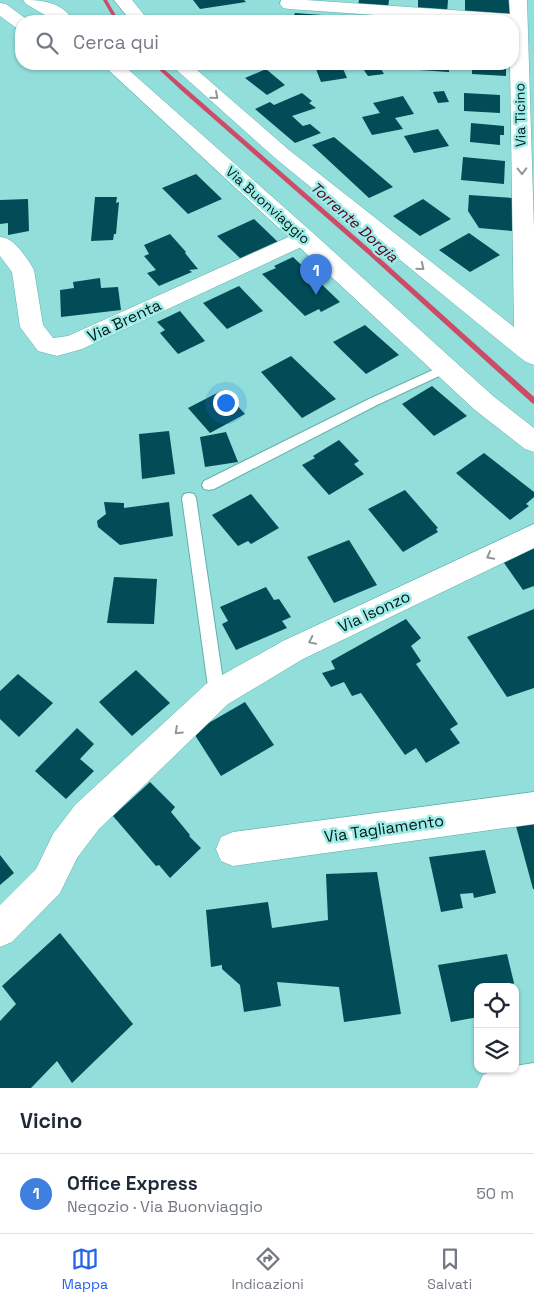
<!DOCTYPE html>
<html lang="it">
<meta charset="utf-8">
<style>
body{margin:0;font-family:"Space Grotesk",sans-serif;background:#f6f6f7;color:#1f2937}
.controls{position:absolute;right:15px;bottom:15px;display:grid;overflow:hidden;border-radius:10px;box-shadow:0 1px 4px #0004}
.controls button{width:45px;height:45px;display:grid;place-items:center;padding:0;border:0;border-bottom:1px solid #e0e1e3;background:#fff;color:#1f2937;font:25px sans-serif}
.you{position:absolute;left:225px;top:402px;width:18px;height:18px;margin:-12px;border:4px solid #fff;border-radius:50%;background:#1a73e8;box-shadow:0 0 0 8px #1a73e833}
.badge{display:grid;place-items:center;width:32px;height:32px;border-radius:50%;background:#2563eb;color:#fff;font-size:16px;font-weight:700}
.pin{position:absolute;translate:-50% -41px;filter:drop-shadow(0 1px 2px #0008)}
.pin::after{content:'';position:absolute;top:26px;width:18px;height:15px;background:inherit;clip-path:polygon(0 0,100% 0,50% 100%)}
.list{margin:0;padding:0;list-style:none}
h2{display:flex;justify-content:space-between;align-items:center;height:65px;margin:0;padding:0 20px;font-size:21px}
h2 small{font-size:16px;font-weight:400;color:#747a83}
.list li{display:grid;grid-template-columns:32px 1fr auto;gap:15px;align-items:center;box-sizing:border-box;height:80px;padding:0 20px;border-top:1px solid #e0e1e3}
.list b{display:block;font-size:19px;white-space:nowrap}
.list p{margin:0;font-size:16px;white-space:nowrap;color:#747a83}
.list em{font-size:16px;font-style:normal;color:#747a83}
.icon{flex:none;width:28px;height:28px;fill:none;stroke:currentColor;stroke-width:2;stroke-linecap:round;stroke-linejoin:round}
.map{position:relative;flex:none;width:534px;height:1088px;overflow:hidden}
.search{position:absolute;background:#fff;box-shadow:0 1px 4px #0004;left:15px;right:15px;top:15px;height:55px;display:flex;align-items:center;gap:12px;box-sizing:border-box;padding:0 18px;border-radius:20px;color:#747a83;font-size:19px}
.sheet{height:145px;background:#fff}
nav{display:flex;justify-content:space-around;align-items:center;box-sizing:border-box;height:70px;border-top:1px solid #e0e1e3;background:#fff;font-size:14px;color:#747a83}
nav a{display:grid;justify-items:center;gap:2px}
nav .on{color:#2563eb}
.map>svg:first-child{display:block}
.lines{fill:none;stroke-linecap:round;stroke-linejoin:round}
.stream{fill:#cc4b66;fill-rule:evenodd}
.building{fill:#024c57}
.service-casing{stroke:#63b0ab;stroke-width:2}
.minor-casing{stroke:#63b0ab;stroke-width:1}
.primary-casing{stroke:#63b0ab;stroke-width:1}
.service{fill:#fff;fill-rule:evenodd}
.minor{fill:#fff;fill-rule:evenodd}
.primary{fill:#fff;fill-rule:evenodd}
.oneway{stroke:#8d9897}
.labels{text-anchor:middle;stroke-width:5;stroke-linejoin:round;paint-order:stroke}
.far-street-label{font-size:14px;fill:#021918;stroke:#9eece7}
.far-water-label{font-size:15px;font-style:italic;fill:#55001b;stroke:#9eece7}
.street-label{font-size:16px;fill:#021918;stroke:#9eece7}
</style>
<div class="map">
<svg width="534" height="1088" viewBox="0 0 534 1088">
<rect width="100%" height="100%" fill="#91deda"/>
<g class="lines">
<g class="stream">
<path d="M103,0h4l12,21h-4z"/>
<path d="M153,64h5l215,188 161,145v7l-2,-1 -163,-148 -187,-164z"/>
</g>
</g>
<g class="building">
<path d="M193,0h51l2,2 -46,7z"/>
<path d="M359,0h30l-1,8 -30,-2z"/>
<path d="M418,0h30l-1,13 -29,-2z"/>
<path d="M465,0h47v17l-47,-3z"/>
<path d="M295,13l27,2 -1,6h-29z"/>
<path d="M261,16l3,5h-26v-1z"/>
<path d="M340,16l15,1 -1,2 10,2h-25z"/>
<path d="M314,64h27l6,14 -26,4z"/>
<path d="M374,64h4l6,10 -16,2 -7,-10z"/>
<path d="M404,64h45v8l-45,-3z"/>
<path d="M472,64h34v12l-34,-2z"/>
<path d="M266,69l19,16 -18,10 -22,-17z"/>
<path d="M444,91l5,11 -11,1 -5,-11z"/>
<path d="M302,93l10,8 -3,2 7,5 -24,8 11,10 7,-2 11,9 -26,10 -40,-34 15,-7 4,3z"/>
<path d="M464,93l36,2v18l-36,-2z"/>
<path d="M403,96l11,18 -19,4 8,11 -31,6 -10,-18 18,-4 -7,-10z"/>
<path d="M471,123l33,3v9h-4v10l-30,-3z"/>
<path d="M438,129l11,17 -35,7 -10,-17z"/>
<path d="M334,137l38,32 21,18 -24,11 -57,-53z"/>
<path d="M463,157l42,4 -1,23 -43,-4z"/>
<path d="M196,174l26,25 -34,15 -26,-26z"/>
<path d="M469,195l43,3v33l-33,-3 -11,-17z"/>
<path d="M95,197h22l-1,6 3,-1 -3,32h-2l-1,6 -22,1z"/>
<path d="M28,199l1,32 -21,4v-12l-8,1v-24z"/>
<path d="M423,199l28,20 -31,17 -27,-20z"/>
<path d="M254,219l25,24 -37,17 -25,-24z"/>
<path d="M469,233l31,22 -30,17 -31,-22z"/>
<path d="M170,234l16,18 -1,1 13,16 -9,1 3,2 -33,14 -12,-13 9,-3 -12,-14 5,-2 -5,-9z"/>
<path d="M293,257l45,43 2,2 -19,10 -2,-3 -14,7 -43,-42 14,-6 -2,-2z"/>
<path d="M100,278l1,10 17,-1 3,23 -60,7 -1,-27 14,-2 -1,-6z"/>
<path d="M239,286l24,25 -36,18 -24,-26z"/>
<path d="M180,311l25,30 -27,13 -18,-21 5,-3 -8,-8z"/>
<path d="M365,325l34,30 -33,19 -33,-32z"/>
<path d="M291,356l45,43 -34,19 -41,-46z"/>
<path d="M432,386l35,30 -33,20 -32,-32z"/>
<path d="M223,390l22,24 -35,19 -22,-25z"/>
<path d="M169,431l6,43 -33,5 -3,-45z"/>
<path d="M226,432l12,30 -33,5 -5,-30z"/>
<path d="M339,440l20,21 -5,3 10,10 -35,21 -27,-30 13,-7 -2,-2z"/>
<path d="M484,453l50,39v5l-8,7 3,2 -19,14 -54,-47z"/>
<path d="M405,490l33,38 -2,1 2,3 -35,20 -35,-43z"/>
<path d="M251,494l28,34 -28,16 -3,-3 -10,5 -26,-31z"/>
<path d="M104,502l20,1v5l45,-6 4,34 -53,9 -22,-18 -1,-6 9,-7z"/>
<path d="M349,540l28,45 -43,18 -27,-46z"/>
<path d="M534,547v39l-11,4 -21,-30z"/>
<path d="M114,577l43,2 -3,45 -47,-1z"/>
<path d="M266,587l8,13 5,-1 12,18 -9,4 5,7 -51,22 -14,-26 6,-3 -8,-14z"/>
<path d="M534,609v79l-27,9 -40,-60z"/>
<path d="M406,619l15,19 -10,8 10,15 -5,3 42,60 -8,5 10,14 -34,20 -10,-15 -11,7 -44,-62 -9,3 -8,-14 -13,5 -9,-14 13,-4 -4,-8z"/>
<path d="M136,670l34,33 -38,33 -33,-34z"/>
<path d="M18,674l35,29 -34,34 -19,-18v-28z"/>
<path d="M245,702l29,43 -53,31 -28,-44z"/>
<path d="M77,728l17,16 -14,15 14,12 -28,28 -31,-28z"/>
<path d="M150,782l25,25 -4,5 19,23 -1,1 12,12 -31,30 -11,-13 -3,1 -43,-50z"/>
<path d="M534,824v65h-1l-17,-63z"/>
<path d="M485,850l11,43 -22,5 -1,-5 -13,1 3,14 -22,4 -12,-55z"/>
<path d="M0,855l14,18 -14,12z"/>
<path d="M377,872l24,142 -57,8 -5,-35 -62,-5 4,24 -37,6 -4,-27 -18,-16v-4l-11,2 -5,-57 62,-8 4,26 56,-8 -2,-46z"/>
<path d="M60,933l73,91 -61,59 -15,-22 -26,27h-31v-67l16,-17 -14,-18z"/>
<path d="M507,954l7,29 -3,4h-33v30l-27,5 -13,-57z"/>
</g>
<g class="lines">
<defs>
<g id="service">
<path d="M446,364l6,4 -2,3 -73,34 -163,84 -5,1 -5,-1 -2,-4 2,-4 165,-82z"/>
<path d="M189,493l5,1 2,4 29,196 -3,5 -5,2 -5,-2 -3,-5 -27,-196 2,-4z"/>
</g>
<g id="minor">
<path d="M114,0h18l17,21h-18z"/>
<path d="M281,0h25l204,14 -1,-14h18l7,229v136l-8,-3 -8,-6 -243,-198 -105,-94h20l99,86 225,177 -4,-263h3v-43h-52l-172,-12 -6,-1 -3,-4z"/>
<path d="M0,3l6,1 23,17h-8v7l-6,-1 -15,-11z"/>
<path d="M304,230l8,2 3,5 -3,5 -230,107 -25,7 -19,-5 -18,-24 -8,-55 -12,-16v-19c14,0 27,21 34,33l9,55 10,13 15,-2z"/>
<path d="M534,524v24l-231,111 -75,45 -129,125 -22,29 -17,35 -48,49 -12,5v-42l36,-36 17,-35 22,-29 131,-121 77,-43z"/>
<path d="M534,792v32l-301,42 -12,-5 -5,-12 5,-12 12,-5z"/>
<path d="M534,1063v25h-57l6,-13 13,-6h19v-3z"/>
</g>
<g id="primary">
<path d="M23,0c21,0 38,2 51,21h-19l-29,-17z"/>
<path d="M102,64h20l190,168 181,164 41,32v24l-9,-3 -50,-39z"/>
</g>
</defs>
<use href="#service" class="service-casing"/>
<use href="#minor" class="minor-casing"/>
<use href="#primary" class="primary-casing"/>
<use href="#service" class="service"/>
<use href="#minor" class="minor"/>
<use href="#primary" class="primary"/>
</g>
<defs><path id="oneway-chevron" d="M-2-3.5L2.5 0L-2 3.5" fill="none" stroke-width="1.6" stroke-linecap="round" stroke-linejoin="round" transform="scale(1.25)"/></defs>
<g class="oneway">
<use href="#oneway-chevron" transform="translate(215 96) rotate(41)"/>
<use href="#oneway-chevron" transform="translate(522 171) rotate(89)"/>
<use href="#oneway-chevron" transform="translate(421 267) rotate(39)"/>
<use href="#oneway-chevron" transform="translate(490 556) rotate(152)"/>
<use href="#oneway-chevron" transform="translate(312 641) rotate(154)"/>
<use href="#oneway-chevron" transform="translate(178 731) rotate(137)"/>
</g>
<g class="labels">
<g class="far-street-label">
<text transform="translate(520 115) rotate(-91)" y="5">Via Ticino</text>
<text transform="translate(268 205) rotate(42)" y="5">Via Buonviaggio</text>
</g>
<g class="far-water-label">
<text transform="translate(354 222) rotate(42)" y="5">Torrente Dorgia</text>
</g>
<g class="street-label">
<text transform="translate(124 320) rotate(-25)" y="6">Via Brenta</text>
<text transform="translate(374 611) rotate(-25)" y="6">Via Isonzo</text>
<text transform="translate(384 828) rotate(-8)" y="6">Via Tagliamento</text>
</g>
</g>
</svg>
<div class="controls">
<button><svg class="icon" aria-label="locate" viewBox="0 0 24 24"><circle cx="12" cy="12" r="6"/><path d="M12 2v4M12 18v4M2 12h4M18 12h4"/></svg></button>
<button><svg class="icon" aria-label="layers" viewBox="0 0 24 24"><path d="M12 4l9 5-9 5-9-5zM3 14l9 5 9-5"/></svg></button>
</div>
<div class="you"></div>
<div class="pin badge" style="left:316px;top:295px;background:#3f7fe0">1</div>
<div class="search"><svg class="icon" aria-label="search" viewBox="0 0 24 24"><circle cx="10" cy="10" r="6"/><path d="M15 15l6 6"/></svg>Cerca qui</div>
</div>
<section class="sheet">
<h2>Vicino<small></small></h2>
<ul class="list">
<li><span class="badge" style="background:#3f7fe0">1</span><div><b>Office Express</b><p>Negozio · Via Buonviaggio</p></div><em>50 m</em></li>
</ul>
</section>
<nav>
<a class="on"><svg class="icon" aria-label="map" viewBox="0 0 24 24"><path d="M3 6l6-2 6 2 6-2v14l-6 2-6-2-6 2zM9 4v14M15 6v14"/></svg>Mappa</a>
<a><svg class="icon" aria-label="directions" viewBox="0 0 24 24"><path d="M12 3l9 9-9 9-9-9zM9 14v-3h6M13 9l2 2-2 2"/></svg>Indicazioni</a>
<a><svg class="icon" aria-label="saved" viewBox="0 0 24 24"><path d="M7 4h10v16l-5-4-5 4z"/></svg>Salvati</a>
</nav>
